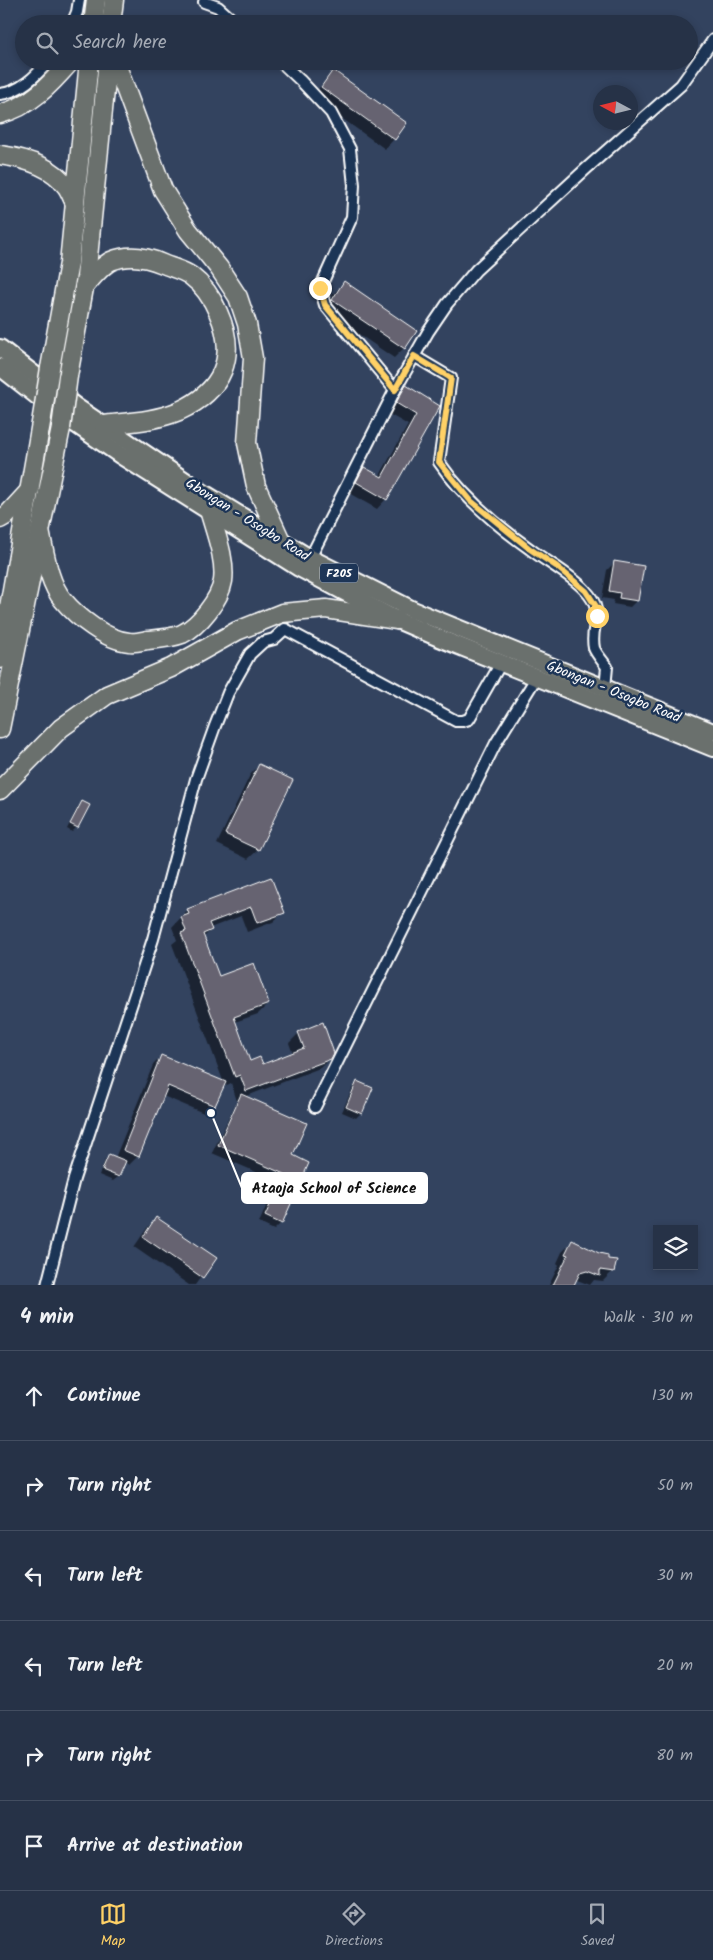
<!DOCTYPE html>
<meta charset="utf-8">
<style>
body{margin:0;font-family:Kalam,sans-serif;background:#323e52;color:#f1f3f6}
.controls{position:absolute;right:15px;bottom:15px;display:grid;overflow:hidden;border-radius:0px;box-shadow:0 2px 8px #0003}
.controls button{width:45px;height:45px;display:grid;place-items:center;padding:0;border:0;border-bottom:1px solid #424d60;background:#263247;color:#f1f3f6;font:25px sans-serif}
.compass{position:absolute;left:593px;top:85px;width:45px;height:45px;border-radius:50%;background:#263247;box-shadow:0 2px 8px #0003;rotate:277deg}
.stop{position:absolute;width:15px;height:15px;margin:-11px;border:4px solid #ffd166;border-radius:50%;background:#fff}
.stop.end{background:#ffd166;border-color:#fff;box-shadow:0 1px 5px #0008}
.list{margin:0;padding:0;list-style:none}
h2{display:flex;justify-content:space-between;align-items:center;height:65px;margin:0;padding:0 20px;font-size:21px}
h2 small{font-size:16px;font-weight:400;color:#a4aab4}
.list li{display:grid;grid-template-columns:32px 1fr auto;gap:15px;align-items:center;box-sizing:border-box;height:90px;padding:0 20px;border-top:1px solid #424d60}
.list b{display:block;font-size:19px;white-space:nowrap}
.list em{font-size:16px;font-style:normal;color:#a4aab4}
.icon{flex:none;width:28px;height:28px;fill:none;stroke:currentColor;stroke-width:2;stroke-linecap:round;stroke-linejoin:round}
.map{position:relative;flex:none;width:713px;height:1285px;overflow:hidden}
.search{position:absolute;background:#263247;box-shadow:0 2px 8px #0003;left:15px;right:15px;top:15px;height:55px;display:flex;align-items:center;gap:12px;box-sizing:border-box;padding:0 18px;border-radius:28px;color:#a4aab4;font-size:19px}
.sheet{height:605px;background:#263247}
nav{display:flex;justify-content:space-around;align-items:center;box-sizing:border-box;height:70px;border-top:1px solid #424d60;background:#263247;font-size:14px;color:#a4aab4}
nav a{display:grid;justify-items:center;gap:2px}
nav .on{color:#ffd166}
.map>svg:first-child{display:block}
.shadow{fill:#0007}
.building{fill:#666371;stroke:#fff}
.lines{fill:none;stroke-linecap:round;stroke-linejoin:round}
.minor-casing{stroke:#fff;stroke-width:14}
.primary-casing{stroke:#fff;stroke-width:20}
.trunk-casing{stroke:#fff;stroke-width:21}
.minor{stroke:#1d3557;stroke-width:10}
.primary{stroke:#6b706d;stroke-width:16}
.trunk{stroke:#6b706d;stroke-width:18}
.trunk-bridge-casing{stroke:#fff;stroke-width:21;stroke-linecap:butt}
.trunk-bridge{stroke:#6b706d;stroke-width:18}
.route{stroke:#ffd166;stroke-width:6}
.labels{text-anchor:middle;stroke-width:5;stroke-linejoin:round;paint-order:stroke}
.shield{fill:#1d3557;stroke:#bbc2cd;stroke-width:1}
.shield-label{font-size:12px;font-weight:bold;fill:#fff}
.street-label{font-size:14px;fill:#fff;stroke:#1d3557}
.leader{fill:none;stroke:#fff;stroke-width:2}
.callout-dot{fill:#fff;stroke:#1d3557;stroke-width:2}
.callout{fill:#fff;stroke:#fff;stroke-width:2}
.callout-label{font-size:15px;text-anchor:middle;font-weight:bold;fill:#111}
</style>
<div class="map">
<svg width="713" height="1285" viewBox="0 0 713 1285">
<rect width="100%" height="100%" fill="#33435f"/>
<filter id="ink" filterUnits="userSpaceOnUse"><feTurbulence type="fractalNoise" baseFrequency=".02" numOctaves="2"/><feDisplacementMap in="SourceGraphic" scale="10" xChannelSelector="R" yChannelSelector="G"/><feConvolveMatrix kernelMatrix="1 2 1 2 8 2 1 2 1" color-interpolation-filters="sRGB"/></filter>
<g filter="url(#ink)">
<g class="shadow">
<path d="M333,71l61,68 -9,10 -73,-52z"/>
<path d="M344,283l60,65 -10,10 -71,-48 11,-17z"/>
<path d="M406,387l32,19 -52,93 -9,10 -30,-17 7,-14 10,-9 15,8 29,-52 -21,-12 9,-17z"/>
<path d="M614,563l23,37 -7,7 -17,-3 1,-4 -12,-2 5,-28z"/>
<path d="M259,765l32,16 -33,69 -10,9 -31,-15 33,-69z"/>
<path d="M82,802l-5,25 -5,5 -5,-3 11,-22z"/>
<path d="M271,878l12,34 -10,10 -26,10 -6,-16 -31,12 1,2 -8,8 15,40 50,26 -10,10 -23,8 14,40 13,4 31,-12 -4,-11 10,-10 31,25 -10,10 -76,29 48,59 -11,67 -7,7 -15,-7 18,-42 -65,-28 25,-52 -6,-18 -6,3 -53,-142 5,-4 -5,-13 16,-17z"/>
<path d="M162,1056l52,50 -8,8 -43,-18 -25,60 -9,9 -5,-3 -6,15 -5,4 -14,-6 6,-15 5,-5 5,3 38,-93z"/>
<path d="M357,1082l14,6 -10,25 -5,5 -14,-6 11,-25z"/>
<path d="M157,1218l58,40 -20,27h-6l-55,-38 13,-19z"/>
<path d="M572,1242l34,18 7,11 -10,10 -9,-1 -4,5 -13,-5h-2l-3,5h-23l10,-20 -2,-2 5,-11z"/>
</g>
<g class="building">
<path d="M333,70l74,53 -12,17 -74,-53z"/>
<path d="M344,281l73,50 -12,18 -73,-49z"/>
<path d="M406,385l34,21 -53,94 -31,-18 8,-15 18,10 34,-62 -20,-12z"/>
<path d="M614,561l30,5 -6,35 -19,-3 1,-5 -11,-2z"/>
<path d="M259,764l34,16 -34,70 -34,-16z"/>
<path d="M82,801l8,4 -12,23 -8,-4z"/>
<path d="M271,877l14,36 -28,10 -6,-16 -42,16 3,7 -9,4 16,42 35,-13 15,41 -35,13 16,44 10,-4 3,7 41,-16 -6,-16 25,-10 11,31 -3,6 -85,32 -6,-16 -5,2 -54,-144 5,-2 -5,-14 8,-3 -2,-5z"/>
<path d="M161,1055l65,27 -11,24 -47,-20 -29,71 -16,-7z"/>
<path d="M357,1081l16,7 -11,26 -16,-7z"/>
<path d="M241,1094l66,29 -14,32 16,8 -27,61 -17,-8 19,-42 -66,-29z"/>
<path d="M109,1154l17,7 -7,16 -17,-7z"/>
<path d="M156,1217l61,41 -14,20 -60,-41z"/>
<path d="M572,1240l27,13 9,2v4l9,1 -3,12 -14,-2v6l-13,-5 -7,2 -6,12h-21l15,-30 -3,-1z"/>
</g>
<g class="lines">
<defs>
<g id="minor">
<path d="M204,2l14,5 19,17"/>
<path d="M72,24l5,-12 2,-12"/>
<path d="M280,61l20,19 31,33 19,36 4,36 -2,32 -32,71 5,17 70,85"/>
<path d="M0,94c20,-2 36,-18 49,-33"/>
<path d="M414,356l37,22 -12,84c24,35 57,63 91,87 18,14 40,25 55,41 22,23 4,34 9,58 2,6 9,13 13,19l-2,21"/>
<path d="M310,558l85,-168 33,-58 19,-28 29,-34 111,-102 94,-83 32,-45"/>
<path d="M315,1107l181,-364 40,-65"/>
<path d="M47,1285l27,-106 79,-240 43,-160 19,-53 13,-33 22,-39 13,-12 11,-3 11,-10 171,92h7l6,-2 32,-56"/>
</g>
<g id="primary">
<path d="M0,348l75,58 124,84 111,68 103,52 300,122"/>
<path d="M0,367l51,40 69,48 179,113 98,52 42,18 274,110"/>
</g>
<g id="trunk">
<path d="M93,24l3,-24"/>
<path d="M111,24l3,-24"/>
<path d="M115,61l48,129 25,40 31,38 19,29 9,27 6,34 -6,85 9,43 25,55"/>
<path d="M0,114c30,-7 51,-30 71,-53"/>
<path d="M0,155c22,3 52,11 66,31 4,5 6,12 9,17"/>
<path d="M84,287c7,-8 17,-21 27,-26 17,-7 36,-4 52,3 9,4 20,6 28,12 12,9 21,22 27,36 20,44 5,79 -39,99 -24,10 -49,11 -75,14"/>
<path d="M50,368l19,-105 20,-202"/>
<path d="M68,376l18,-99 22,-216"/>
<path d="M0,519l7,-4 23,-25"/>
<path d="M40,531c5,22 8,51 23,69 14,17 43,40 66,42 6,1 13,-1 19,-2 11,-1 24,-2 34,-6 17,-8 38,-35 41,-53 3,-22 -8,-49 -14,-71"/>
<path d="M0,659l42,-242"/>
<path d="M0,729l61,-301"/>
<path d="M0,790l61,-62 46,-33 64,-27 66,-37 45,-18 44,-4 71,11"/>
</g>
</defs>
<use href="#minor" class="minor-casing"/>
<use href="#primary" class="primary-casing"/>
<use href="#trunk" class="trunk-casing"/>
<use href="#minor" class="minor"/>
<use href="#primary" class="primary"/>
<use href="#trunk" class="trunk"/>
<defs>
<g id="trunk-bridge">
<path d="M42,417l8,-49"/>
<path d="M61,428l7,-52"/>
</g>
</defs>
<use href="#trunk-bridge" class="trunk-bridge-casing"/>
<use href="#trunk-bridge" class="trunk-bridge"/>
</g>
</g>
<g class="lines" filter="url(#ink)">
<path class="route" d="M320,288l5,17 70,85 19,-34 37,22 -12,84 32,39 59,48 26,17 30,25 11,17v8"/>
</g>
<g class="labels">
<rect class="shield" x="320" y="563.5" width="38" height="19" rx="4"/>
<g class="shield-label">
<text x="339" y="577">F205</text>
</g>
<g class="street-label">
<text transform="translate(248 519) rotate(32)" y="5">Gbongan - Osogbo Road</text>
<text transform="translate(614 691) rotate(22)" y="5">Gbongan - Osogbo Road</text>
</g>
</g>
<path class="leader" d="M211 1113L242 1188"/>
<circle class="callout-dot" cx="211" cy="1113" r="5"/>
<rect class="callout" x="242" y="1173" width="185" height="30" rx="5"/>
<g class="callout-label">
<text x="334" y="1193">Ataoja School of Science</text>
</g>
</svg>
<div class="controls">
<button><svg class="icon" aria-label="layers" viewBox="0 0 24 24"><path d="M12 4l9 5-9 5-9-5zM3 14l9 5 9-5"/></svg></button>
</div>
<svg class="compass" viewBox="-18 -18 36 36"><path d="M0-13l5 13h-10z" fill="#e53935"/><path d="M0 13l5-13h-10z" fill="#a4aab4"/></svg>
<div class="stop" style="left:597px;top:616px"></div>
<div class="stop end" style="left:320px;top:288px"></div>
<div class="search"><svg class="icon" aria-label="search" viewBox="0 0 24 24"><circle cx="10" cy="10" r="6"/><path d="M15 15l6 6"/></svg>Search here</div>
</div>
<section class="sheet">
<h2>4 min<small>Walk · 310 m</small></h2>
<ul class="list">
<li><svg class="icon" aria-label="ahead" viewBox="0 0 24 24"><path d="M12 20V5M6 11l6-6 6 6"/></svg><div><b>Continue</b></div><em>130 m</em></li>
<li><svg class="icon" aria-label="right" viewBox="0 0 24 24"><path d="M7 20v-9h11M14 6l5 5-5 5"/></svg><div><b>Turn right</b></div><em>50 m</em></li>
<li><svg class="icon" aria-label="left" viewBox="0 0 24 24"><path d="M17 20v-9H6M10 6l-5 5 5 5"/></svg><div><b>Turn left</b></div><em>30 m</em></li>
<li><svg class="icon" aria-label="left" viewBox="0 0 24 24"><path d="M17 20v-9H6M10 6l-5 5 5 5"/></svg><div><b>Turn left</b></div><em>20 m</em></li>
<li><svg class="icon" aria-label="right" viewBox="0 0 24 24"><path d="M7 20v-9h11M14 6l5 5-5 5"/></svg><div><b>Turn right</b></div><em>80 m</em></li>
<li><svg class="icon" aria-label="arrive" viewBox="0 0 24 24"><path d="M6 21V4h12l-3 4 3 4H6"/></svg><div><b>Arrive at destination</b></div></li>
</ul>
</section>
<nav>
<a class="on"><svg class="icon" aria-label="map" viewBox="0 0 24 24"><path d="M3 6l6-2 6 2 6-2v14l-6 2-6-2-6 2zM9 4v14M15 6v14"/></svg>Map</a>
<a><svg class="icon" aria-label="directions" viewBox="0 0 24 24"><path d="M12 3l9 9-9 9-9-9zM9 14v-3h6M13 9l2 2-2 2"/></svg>Directions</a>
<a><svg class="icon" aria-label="saved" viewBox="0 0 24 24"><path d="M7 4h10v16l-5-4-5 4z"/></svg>Saved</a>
</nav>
